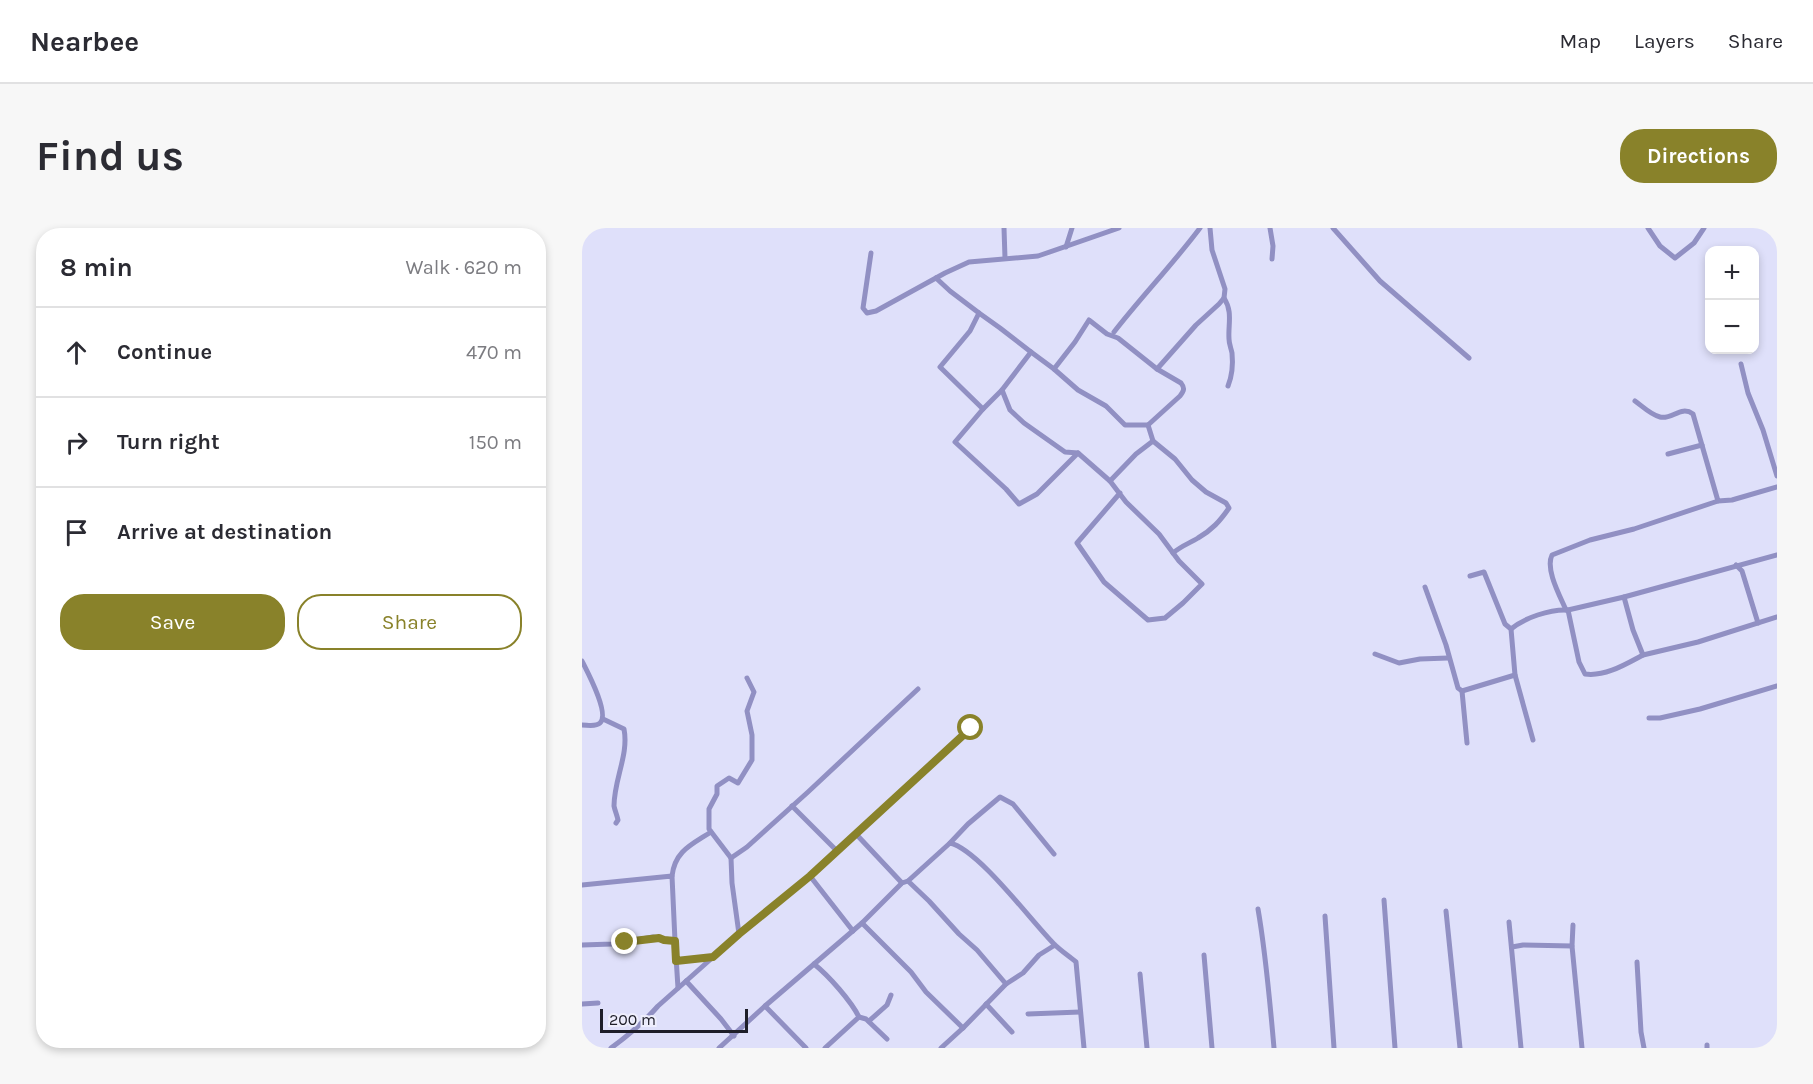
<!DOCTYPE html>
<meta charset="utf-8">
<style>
body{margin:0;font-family:Karla,sans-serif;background:#f7f7f7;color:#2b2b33}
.controls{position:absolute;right:18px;top:18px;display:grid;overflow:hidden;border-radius:12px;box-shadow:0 3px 9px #0003}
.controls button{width:54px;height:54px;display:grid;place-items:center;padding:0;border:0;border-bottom:2px solid #e1e1e2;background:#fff;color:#2b2b33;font:30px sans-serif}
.scale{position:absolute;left:18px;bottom:15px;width:148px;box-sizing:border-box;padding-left:6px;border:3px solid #1e1e29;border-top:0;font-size:16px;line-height:21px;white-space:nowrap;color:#1e1e29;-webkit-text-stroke:4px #eeeefc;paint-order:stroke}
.stop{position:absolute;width:18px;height:18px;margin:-14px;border:4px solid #89822a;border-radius:50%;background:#fff}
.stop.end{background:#89822a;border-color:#fff;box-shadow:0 2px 6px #0008}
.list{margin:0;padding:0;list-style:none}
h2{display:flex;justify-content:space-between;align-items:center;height:78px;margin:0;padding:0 24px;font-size:26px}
h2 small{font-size:20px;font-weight:400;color:#7c7c81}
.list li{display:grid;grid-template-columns:39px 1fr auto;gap:18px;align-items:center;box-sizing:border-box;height:90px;padding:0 24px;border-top:2px solid #e1e1e2}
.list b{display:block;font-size:22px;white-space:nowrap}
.list em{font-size:20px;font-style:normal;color:#7c7c81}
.actions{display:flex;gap:12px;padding:18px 24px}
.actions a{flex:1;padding:14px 0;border:2px solid #89822a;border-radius:24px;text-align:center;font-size:21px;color:#89822a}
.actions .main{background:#89822a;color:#fff}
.icon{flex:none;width:33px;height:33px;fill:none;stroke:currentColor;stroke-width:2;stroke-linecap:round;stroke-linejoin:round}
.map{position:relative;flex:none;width:1195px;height:820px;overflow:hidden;border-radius:24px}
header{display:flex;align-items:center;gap:36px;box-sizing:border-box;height:84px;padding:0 30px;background:#fff;border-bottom:2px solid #e1e1e2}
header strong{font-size:28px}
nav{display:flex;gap:33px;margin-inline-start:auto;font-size:21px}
.intro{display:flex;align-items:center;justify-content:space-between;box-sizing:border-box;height:144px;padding:0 36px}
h1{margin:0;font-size:42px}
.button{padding:15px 27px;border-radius:24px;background:#89822a;color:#fff;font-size:21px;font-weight:700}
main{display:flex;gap:36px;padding:0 36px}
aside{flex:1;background:#fff;border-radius:24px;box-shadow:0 3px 9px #0003}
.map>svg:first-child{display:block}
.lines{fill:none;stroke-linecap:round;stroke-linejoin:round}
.minor{stroke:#9190c3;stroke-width:5}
.route{stroke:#89822a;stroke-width:8}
</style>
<header>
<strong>Nearbee</strong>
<nav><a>Map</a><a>Layers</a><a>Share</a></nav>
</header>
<div class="intro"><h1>Find us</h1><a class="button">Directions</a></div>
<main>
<aside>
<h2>8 min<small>Walk · 620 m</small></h2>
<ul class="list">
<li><svg class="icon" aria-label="ahead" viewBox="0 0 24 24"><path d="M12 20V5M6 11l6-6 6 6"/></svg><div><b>Continue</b></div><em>470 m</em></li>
<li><svg class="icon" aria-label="right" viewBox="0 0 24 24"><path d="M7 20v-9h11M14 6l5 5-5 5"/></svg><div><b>Turn right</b></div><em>150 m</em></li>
<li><svg class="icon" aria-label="arrive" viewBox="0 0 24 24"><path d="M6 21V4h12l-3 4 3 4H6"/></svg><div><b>Arrive at destination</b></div></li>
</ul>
<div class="actions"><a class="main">Save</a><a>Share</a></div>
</aside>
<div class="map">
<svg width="1195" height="820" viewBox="0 0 1195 820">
<rect width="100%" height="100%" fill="#dfe0fa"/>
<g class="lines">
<g class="minor">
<path d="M422,0l1,30"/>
<path d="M688,0l3,18 -1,13"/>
<path d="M751,0l47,53 89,77"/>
<path d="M1066,0l12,18 15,12 19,-15 10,-15"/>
<path d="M484,19l6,-19"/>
<path d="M289,25l-8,55 4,5 9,-2 69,-38 24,-11 69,-6 81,-28"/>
<path d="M354,50l14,13 29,22"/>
<path d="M642,70c9,14 4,26 5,41 0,5 2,9 3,14 1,10 0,23 -4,33"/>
<path d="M532,104c28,-36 59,-68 86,-104"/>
<path d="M449,124l-31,-24 -21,-15 -9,18 -30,36 43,42 19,-19 8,20 14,13 41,29 13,1 32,28 26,-27 17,-13 -5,-16 32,-29c4,-5 5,-8 1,-13l-24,-14 39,-44 23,-21 5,-6 1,-9 -13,-39 -2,-22"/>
<path d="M1159,136l7,29 15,37 14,46"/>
<path d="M472,141l24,21 28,16 19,19h23"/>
<path d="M420,162l29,-38 23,17 21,-27 14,-22 18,14 11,4 39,31"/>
<path d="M1053,173c7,5 16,14 25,16 12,3 21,-12 33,-3l25,87 14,-1 45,-13"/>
<path d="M401,181l-28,33 51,47 13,15 18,-10 41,-41"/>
<path d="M571,213l22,18 17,21 14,12 20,11 3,5c-9,13 -17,22 -31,30 -8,5 -17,8 -25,15"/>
<path d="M1086,226l34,-9"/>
<path d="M528,253l16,21 33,32 20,27 23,23 -19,19 -18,15 -17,2 -44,-38 -27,-39 43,-50"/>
<path d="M1154,337l6,6 16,52"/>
<path d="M888,348l14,-4 21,52 6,5 4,46 18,65"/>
<path d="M843,359l21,58 12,43 4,3 53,-16"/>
<path d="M1042,369l9,33 10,25 55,-13 79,-25"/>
<path d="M984,382c-6,-14 -21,-41 -14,-55l38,-15 44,-11 84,-28"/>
<path d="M929,401c13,-11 39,-20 57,-19"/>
<path d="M793,426l24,9 21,-4 28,-1"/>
<path d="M1061,427c-17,9 -38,22 -58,19l-6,-12 -11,-52 56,-13 153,-42"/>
<path d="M0,433c5,10 28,53 18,62 -4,4 -12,2 -18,2"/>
<path d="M880,463l5,52"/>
<path d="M1067,490h11l40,-9 77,-23"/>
<path d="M21,491l21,10c5,26 -10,50 -10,77 1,5 3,9 4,14l-2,3"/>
<path d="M210,578l45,45"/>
<path d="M274,606l46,49"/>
<path d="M368,615l18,-19 32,-27 13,7 41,50"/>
<path d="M149,630l16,-11 61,-55 110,-103"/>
<path d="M90,648c3,-25 19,-31 39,-44"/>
<path d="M228,648l43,55"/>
<path d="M0,657l90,-9 3,65"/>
<path d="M802,672l11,148"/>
<path d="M676,681c8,46 12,93 16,139"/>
<path d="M864,683l14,137"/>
<path d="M743,688l9,132"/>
<path d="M927,694l12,126"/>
<path d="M280,695l49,49 15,20 37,36 43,-44"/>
<path d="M991,697l-1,21 10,102"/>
<path d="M157,706l-7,-51 -1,-25 -22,-29v-20l8,-15v-8l12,-8 9,5 14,-23v-25l-5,-24 7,-19 -7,-14"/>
<path d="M0,717l30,-1 41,-7 22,4 3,47"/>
<path d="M473,717l-16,10 -16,18 -17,11 -29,-34 -18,-16 -30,-33 -21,-20 42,-38c29,7 81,78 104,101 7,7 15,12 22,18l8,86"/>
<path d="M930,719l11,-2 49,1"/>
<path d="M622,727l8,93"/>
<path d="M94,733l35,-3"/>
<path d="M1055,734l4,70 3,16"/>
<path d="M232,736c15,12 37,37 45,53l-34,31"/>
<path d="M558,746l7,74"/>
<path d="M104,753l35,38 13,17"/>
<path d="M0,776l16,-1"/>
<path d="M404,776l26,28"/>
<path d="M183,778l41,42"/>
<path d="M446,786l52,-2"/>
<path d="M277,789l7,2 21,20"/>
<path d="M287,793l18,-16 4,-10"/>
<path d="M1125,817v3"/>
<path d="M29,820c18,-13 33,-26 47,-42l81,-72 71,-58 161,-148"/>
<path d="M137,820l46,-42 97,-83 40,-40 6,-2"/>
<path d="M359,820l22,-20"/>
</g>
</g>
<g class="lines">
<path class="route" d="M43,714l34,-4 5,2 11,1 1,20 37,-4 26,-23 71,-58 161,-148"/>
</g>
</svg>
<div class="controls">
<button>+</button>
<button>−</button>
</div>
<div class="scale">200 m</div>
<div class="stop" style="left:389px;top:500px"></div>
<div class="stop end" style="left:43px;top:714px"></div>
</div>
</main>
